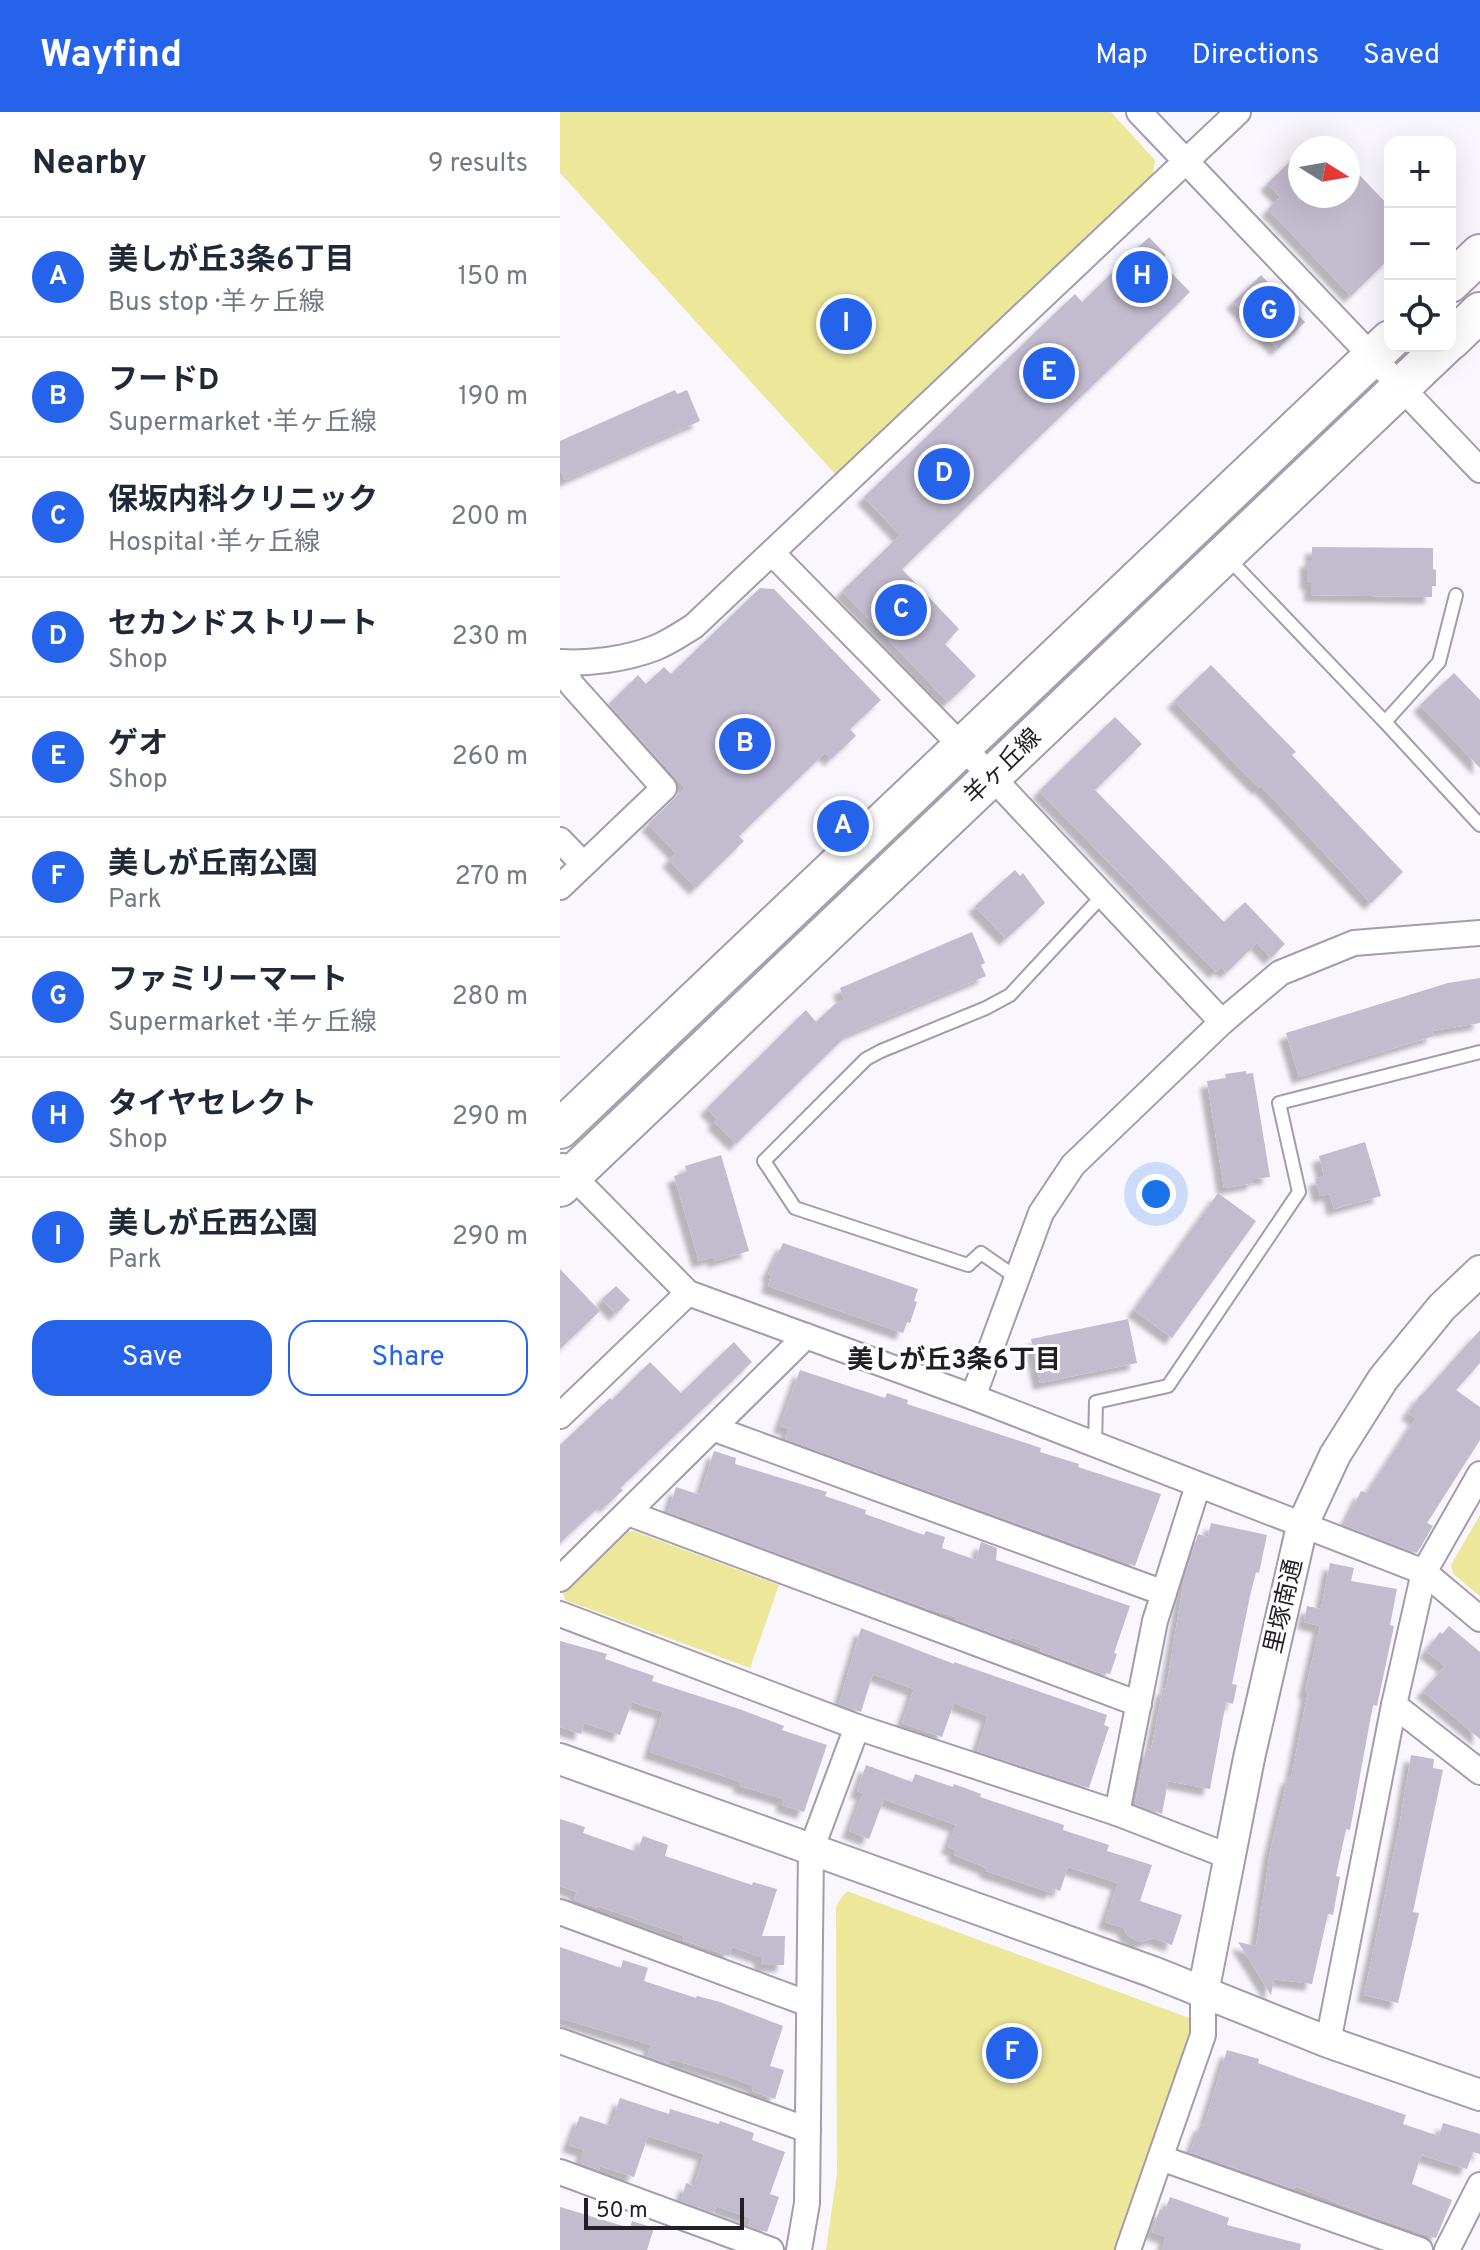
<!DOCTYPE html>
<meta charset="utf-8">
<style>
body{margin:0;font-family:Overpass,"Noto Sans JP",sans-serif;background:#f2f2f3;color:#1f2937}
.controls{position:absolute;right:24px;top:24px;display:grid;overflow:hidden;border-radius:16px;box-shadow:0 8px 32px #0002}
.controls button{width:72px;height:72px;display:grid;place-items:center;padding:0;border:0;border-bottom:2px solid #e0e1e3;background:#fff;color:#1f2937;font:40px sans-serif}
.compass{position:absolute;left:728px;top:24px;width:72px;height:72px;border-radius:50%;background:#fff;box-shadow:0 8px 32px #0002;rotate:101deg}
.scale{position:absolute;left:24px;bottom:20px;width:160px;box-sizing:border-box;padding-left:8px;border:4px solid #211e25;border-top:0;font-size:22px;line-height:28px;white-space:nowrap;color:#211e25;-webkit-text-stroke:6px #fff;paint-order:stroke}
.you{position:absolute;left:596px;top:1082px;width:28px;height:28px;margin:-20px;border:6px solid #fff;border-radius:50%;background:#1a73e8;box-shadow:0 0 0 12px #1a73e833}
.badge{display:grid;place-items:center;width:52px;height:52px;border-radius:50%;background:#2563eb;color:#fff;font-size:26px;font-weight:700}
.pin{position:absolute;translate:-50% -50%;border:4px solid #fff;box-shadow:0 2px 8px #0006}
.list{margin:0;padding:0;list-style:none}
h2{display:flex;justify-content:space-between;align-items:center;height:104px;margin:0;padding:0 32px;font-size:34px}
h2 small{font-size:26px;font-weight:400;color:#747a83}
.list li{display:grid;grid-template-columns:52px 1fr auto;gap:24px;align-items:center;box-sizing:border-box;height:120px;padding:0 32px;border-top:2px solid #e0e1e3}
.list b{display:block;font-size:30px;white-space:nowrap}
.list p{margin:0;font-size:26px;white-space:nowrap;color:#747a83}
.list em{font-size:26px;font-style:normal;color:#747a83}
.actions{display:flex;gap:16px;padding:24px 32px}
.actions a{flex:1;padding:18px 0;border:2px solid #2563eb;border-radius:24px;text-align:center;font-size:28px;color:#2563eb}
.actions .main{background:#2563eb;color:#fff}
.icon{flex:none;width:44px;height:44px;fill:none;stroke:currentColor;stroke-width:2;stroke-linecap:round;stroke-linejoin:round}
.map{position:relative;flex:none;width:920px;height:2138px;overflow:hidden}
header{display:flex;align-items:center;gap:48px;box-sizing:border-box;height:112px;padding:0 40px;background:#2563eb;color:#fff}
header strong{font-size:38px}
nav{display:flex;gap:44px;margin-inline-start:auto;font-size:28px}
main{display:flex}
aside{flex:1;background:#fff}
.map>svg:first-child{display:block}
.green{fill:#ede79a}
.building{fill:#c3bbce;filter:url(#shadow)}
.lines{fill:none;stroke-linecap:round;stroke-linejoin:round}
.service-casing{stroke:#a49bae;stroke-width:16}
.minor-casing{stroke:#a49bae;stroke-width:28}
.tertiary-casing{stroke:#a49bae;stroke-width:34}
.primary-casing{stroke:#a49bae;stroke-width:42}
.service{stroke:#fff;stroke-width:12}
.minor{stroke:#fff;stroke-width:24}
.tertiary{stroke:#fff;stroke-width:30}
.primary{stroke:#fff;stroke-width:38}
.labels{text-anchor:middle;stroke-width:6;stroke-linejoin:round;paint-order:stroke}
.street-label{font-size:24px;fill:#211e25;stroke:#fff}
.neighbourhood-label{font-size:26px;font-weight:bold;fill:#211e25;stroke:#fff}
</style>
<header>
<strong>Wayfind</strong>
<nav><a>Map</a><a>Directions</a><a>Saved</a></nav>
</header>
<main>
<aside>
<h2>Nearby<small>9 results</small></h2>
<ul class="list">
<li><span class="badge">A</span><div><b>美しが丘3条6丁目</b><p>Bus stop · 羊ヶ丘線</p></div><em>150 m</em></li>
<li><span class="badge">B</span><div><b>フードD</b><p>Supermarket · 羊ヶ丘線</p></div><em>190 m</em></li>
<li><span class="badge">C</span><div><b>保坂内科クリニック</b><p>Hospital · 羊ヶ丘線</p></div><em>200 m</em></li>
<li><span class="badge">D</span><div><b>セカンドストリート</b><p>Shop</p></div><em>230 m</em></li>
<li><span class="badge">E</span><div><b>ゲオ</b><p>Shop</p></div><em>260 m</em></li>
<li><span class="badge">F</span><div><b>美しが丘南公園</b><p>Park</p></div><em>270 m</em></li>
<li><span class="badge">G</span><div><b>ファミリーマート</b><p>Supermarket · 羊ヶ丘線</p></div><em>280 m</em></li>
<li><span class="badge">H</span><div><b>タイヤセレクト</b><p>Shop</p></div><em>290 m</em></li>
<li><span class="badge">I</span><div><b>美しが丘西公園</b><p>Park</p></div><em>290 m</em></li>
</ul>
<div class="actions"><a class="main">Save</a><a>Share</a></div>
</aside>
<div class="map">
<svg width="920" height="2138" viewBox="0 0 920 2138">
<defs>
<filter id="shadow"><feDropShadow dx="-7" dy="7" stdDeviation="2" flood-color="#0004"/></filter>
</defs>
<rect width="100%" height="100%" fill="#f9f6fe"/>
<g class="green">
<path d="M0,0h551l44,48 -2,14 -317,301 -276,-302z"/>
<path d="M920,1403v81l-27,-22 -2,-9z"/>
<path d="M74,1419l145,54 -29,83 -185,-68 -2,-8 62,-60z"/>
<path d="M287,1779l350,130 -79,229h-292l11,-77 -1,-265 3,-7z"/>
</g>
<g class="building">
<path d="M740,40v44h48v-33l42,44v51l-39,38 -83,-87 12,-12 -13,-13z"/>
<path d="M589,125l17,18 -6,6 30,31 -288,277 57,60 -14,15 31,32 -28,26 -106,-111 58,-56 -36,-38 211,-203 7,8z"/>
<path d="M701,163l44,47 -27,27 -45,-47z"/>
<path d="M115,278l2,4 10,-4 13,31 -135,59 -5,-12v-27z"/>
<path d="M752,435l121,1v21l3,1v16h-4v11l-121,-2v-12h-4v-23h5z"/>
<path d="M200,476l14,1 107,111 -31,29 6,7 -25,23 -6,-6 -86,83 5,5 -48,47 -27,-28 7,-7 -28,-29 37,-36 -76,-84 29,-29 8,9 18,-17 7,7z"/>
<path d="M651,553l85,87 -4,3 111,117 -32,31 -110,-117 -2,2 -85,-87z"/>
<path d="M894,561l26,27v68l-60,-63z"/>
<path d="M555,605l27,27 -47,46 129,132 21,-20 40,42 -14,14 -14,-15 -30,29 -6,-5 -5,5 -177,-181z"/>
<path d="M455,758l5,6 3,-3 22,30 -39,36 -31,-33z"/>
<path d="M412,820l13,31 -4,2 5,11 -138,58 -112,110 -22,-22 3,-3 -10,-11 99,-98 10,12 19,-18 9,-4 -4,-12z"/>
<path d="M920,866v45l-48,8 2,5 -135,41 -13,-44 162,-50z"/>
<path d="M686,959v3l7,-1 17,104 -16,2v4l-30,5 -17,-107 19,-3 -1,-4z"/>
<path d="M805,1030l16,54 -47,13 -4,-15 -10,2 -5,-17 9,-3 -5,-20z"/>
<path d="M161,1043l28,96 -34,10 -1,-4 -15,4 -25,-85 13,-4 -2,-6z"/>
<path d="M658,1081l38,28 -84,117 -38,-28z"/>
<path d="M223,1131l135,46 -4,12 3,1 -7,21 -3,-1 -4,11 -135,-47 3,-11 -3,-1z"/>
<path d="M0,1157l40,42 -40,38z"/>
<path d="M56,1174l14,14 -14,14 -14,-15z"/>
<path d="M568,1207l9,44 -97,20 -9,-44z"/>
<path d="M920,1218v33l-24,27 24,17v33l-53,83 6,3 -16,27 -73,-28 17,-34 6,2 49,-75 -8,-5 13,-19 1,1z"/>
<path d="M174,1230l18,20 -132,126 3,2 -17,16 -3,-3 -43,40v-98l50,-47 2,2 38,-38 31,31z"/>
<path d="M240,1258l85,28 2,-5 21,7 -1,4 134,44 -1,4 39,12 -1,3 83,27 -26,72 -350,-127 4,-10 -9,-3z"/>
<path d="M154,1339l22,7 -1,6 92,28 -2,4 41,14 -1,4 59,21 2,-4 19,6 -3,11 34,12 5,-18 16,6 -1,12 134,46 -16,47 3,1 -7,20 -4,-1 -1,2 -65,-24 1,-3 -29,-11 -2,3 -55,-21 1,-2 -33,-10 -255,-95 8,-25 24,8z"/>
<path d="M651,1411l56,12 -8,38 -3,-1 -6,24 -18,88 5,1 -4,19 -7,-2 -16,87 -42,-8 -6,33 -27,-10 11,-55 5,1 12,-62 3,1 18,-109 14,-46 10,3z"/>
<path d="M770,1451l24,5 -3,13 46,8 -7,36 4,1 -17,80 -4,-1 -23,125 -4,-1 -10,47 4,1 -7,38 -5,-1 -16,70 -38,-5 -3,16 -33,-53 18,4 14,-94 18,-75 3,1 17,-86h-3l15,-66 -16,-4 3,-16 14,3z"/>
<path d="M889,1514l31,26v87l-57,-48 22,-25 -19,-15 14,-19 2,2z"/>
<path d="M301,1516l93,36v-2l153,53 -3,10 5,2 -20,61 -112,-37 11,-35 -34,-13 -12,34 -40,-14 12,-34 -41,-15 -12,38 -22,-8z"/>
<path d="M0,1529l47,13 -2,5 49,17 -2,5 90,29 42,16 -2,4 45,15 -23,67 -22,-7 2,-6 -44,-13 1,-4 -91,-30 13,-40 -31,-10 -12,33 -36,-12 -3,11 -21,-7z"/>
<path d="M851,1643l23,4 -1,9 10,2 -30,142 6,1 -21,90 -34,-8 35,-167z"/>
<path d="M306,1653l46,17 3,-8 38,13 1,-3 27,10 -1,3 84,28 -1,5 46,15 -2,6 45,14 -12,36 42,14 -10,30 -18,-7 -15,4 -12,-7 -3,-7 -19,-6 13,-39 -50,-16 -8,24 -7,-3 -1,5 -66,-22 1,-3 -33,-13 2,-5 -8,-3 8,-22 -72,-26 -15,40 -20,-8 14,-38 -6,-2z"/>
<path d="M0,1707l25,8 -2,6 54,19 6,-16 25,9 -3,11 87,29 1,-3 24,7 -15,47h23l-1,29h-23v-8l-29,-10 -3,9 -46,-16 1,-4 -86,-30v2l-24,-8 3,-8 -17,-6z"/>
<path d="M0,1835l61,21 2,-8 25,8 -4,13 52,17 1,-2 23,6 63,24 -13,40 14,4 -9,29 -23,-8 2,-5 -30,-11 -53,-16 -2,5 -22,-8 4,-11 -91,-27z"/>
<path d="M667,1938l32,9 -1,4 49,18 99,34 -3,9 36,12 4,-13 37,11v20l-7,-2 -6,17 -46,-14 -9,29 40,16 -16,38 -63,-21 -78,-31 -1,3 -104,-37 11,-28 3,1z"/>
<path d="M60,1986l49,16 1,-5 49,15 1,-3 34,12 -2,7 33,12 -15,42 9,3 -12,35 -19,-6 3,-8 -35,-12 -2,7 -33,-12 5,-18 8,3 10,-32 -56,-18 -14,41 -34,-11 -1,4 -19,-7 4,-13 -15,-5 11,-29 31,10z"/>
<path d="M610,2085l59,21 -2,7 74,19 -1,6h-138l4,-13 -14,-5 8,-23 5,2z"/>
<path d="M0,2095l70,21 2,-7 22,7 -7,22h-87z"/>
</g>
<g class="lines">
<defs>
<g id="service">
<path d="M667,445l158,165"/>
<path d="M896,483l-17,67 -54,60 95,103"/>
<path d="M457,1166l-36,-25 -13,12 -173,-57 -31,-47 102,-102 15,-8 105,-43 24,-13 93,-100"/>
<path d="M535,1333l1,-43 72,-16 131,-194 -20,-89 201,-51"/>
</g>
<g id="minor">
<path d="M579,0l341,358"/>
<path d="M213,442l218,222 231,246"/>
<path d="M0,550c30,2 66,-3 95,-14 13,-5 26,-14 39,-22l544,-514"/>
<path d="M0,728l23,24"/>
<path d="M0,775l104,-99 -93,-104 -9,-22"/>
<path d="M3,1054l125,127 285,104 451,175 56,47"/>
<path d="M413,1285l68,-184 32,-48 149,-143 58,-49 74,-30 126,-10"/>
<path d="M0,1304l128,-123"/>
<path d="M155,1317l449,164"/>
<path d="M68,1401l511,191"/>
<path d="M0,1467l246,-243"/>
<path d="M0,1502l297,113 260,86 111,43"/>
<path d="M834,1593l86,67"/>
<path d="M557,1701l38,-192 43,-136"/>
<path d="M0,1800l249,92"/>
<path d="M0,1929l248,89"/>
<path d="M768,1930l66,-337 30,-133 56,-98"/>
<path d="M601,2046l259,92"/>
<path d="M0,2060l211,78"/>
<path d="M239,2138l8,-47 4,-353 46,-123"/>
<path d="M568,2138l75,-215v-42"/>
<path d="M887,2138l33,-65"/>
</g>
<g id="tertiary">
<path d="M0,1647l593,213 175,70 152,53"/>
<path d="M643,1881l46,-235 53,-232 33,-71 48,-76 59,-72 38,-36"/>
</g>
<g id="primary">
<path d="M890,171l30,-29"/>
<path d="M890,229l30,-29"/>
<path d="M0,1017l830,-789"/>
<path d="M0,1075l884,-841"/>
</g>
</defs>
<use href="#service" class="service-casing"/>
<use href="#minor" class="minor-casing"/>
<use href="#tertiary" class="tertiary-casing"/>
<use href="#primary" class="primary-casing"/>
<use href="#service" class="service"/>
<use href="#minor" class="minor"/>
<use href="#tertiary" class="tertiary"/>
<use href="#primary" class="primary"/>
</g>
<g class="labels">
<g class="street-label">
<text transform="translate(442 654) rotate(-44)" y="8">羊ヶ丘線</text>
<text transform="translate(723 1494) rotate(-77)" y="8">里塚南通</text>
</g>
<g class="neighbourhood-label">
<text x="394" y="1256">美しが丘3条6丁目</text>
</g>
</g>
</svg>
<div class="controls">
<button>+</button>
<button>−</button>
<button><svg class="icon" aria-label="locate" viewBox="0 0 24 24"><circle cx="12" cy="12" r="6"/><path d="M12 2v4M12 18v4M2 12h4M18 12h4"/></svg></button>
</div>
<svg class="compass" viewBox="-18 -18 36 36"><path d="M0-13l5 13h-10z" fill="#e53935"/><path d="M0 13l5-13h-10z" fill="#747a83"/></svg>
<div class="scale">50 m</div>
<div class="you"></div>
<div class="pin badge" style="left:283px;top:714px">A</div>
<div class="pin badge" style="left:185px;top:632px">B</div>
<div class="pin badge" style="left:341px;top:498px">C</div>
<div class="pin badge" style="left:384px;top:362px">D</div>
<div class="pin badge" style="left:489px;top:261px">E</div>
<div class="pin badge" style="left:452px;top:1941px">F</div>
<div class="pin badge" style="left:709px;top:200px">G</div>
<div class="pin badge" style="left:582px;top:165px">H</div>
<div class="pin badge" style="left:286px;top:212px">I</div>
</div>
</main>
